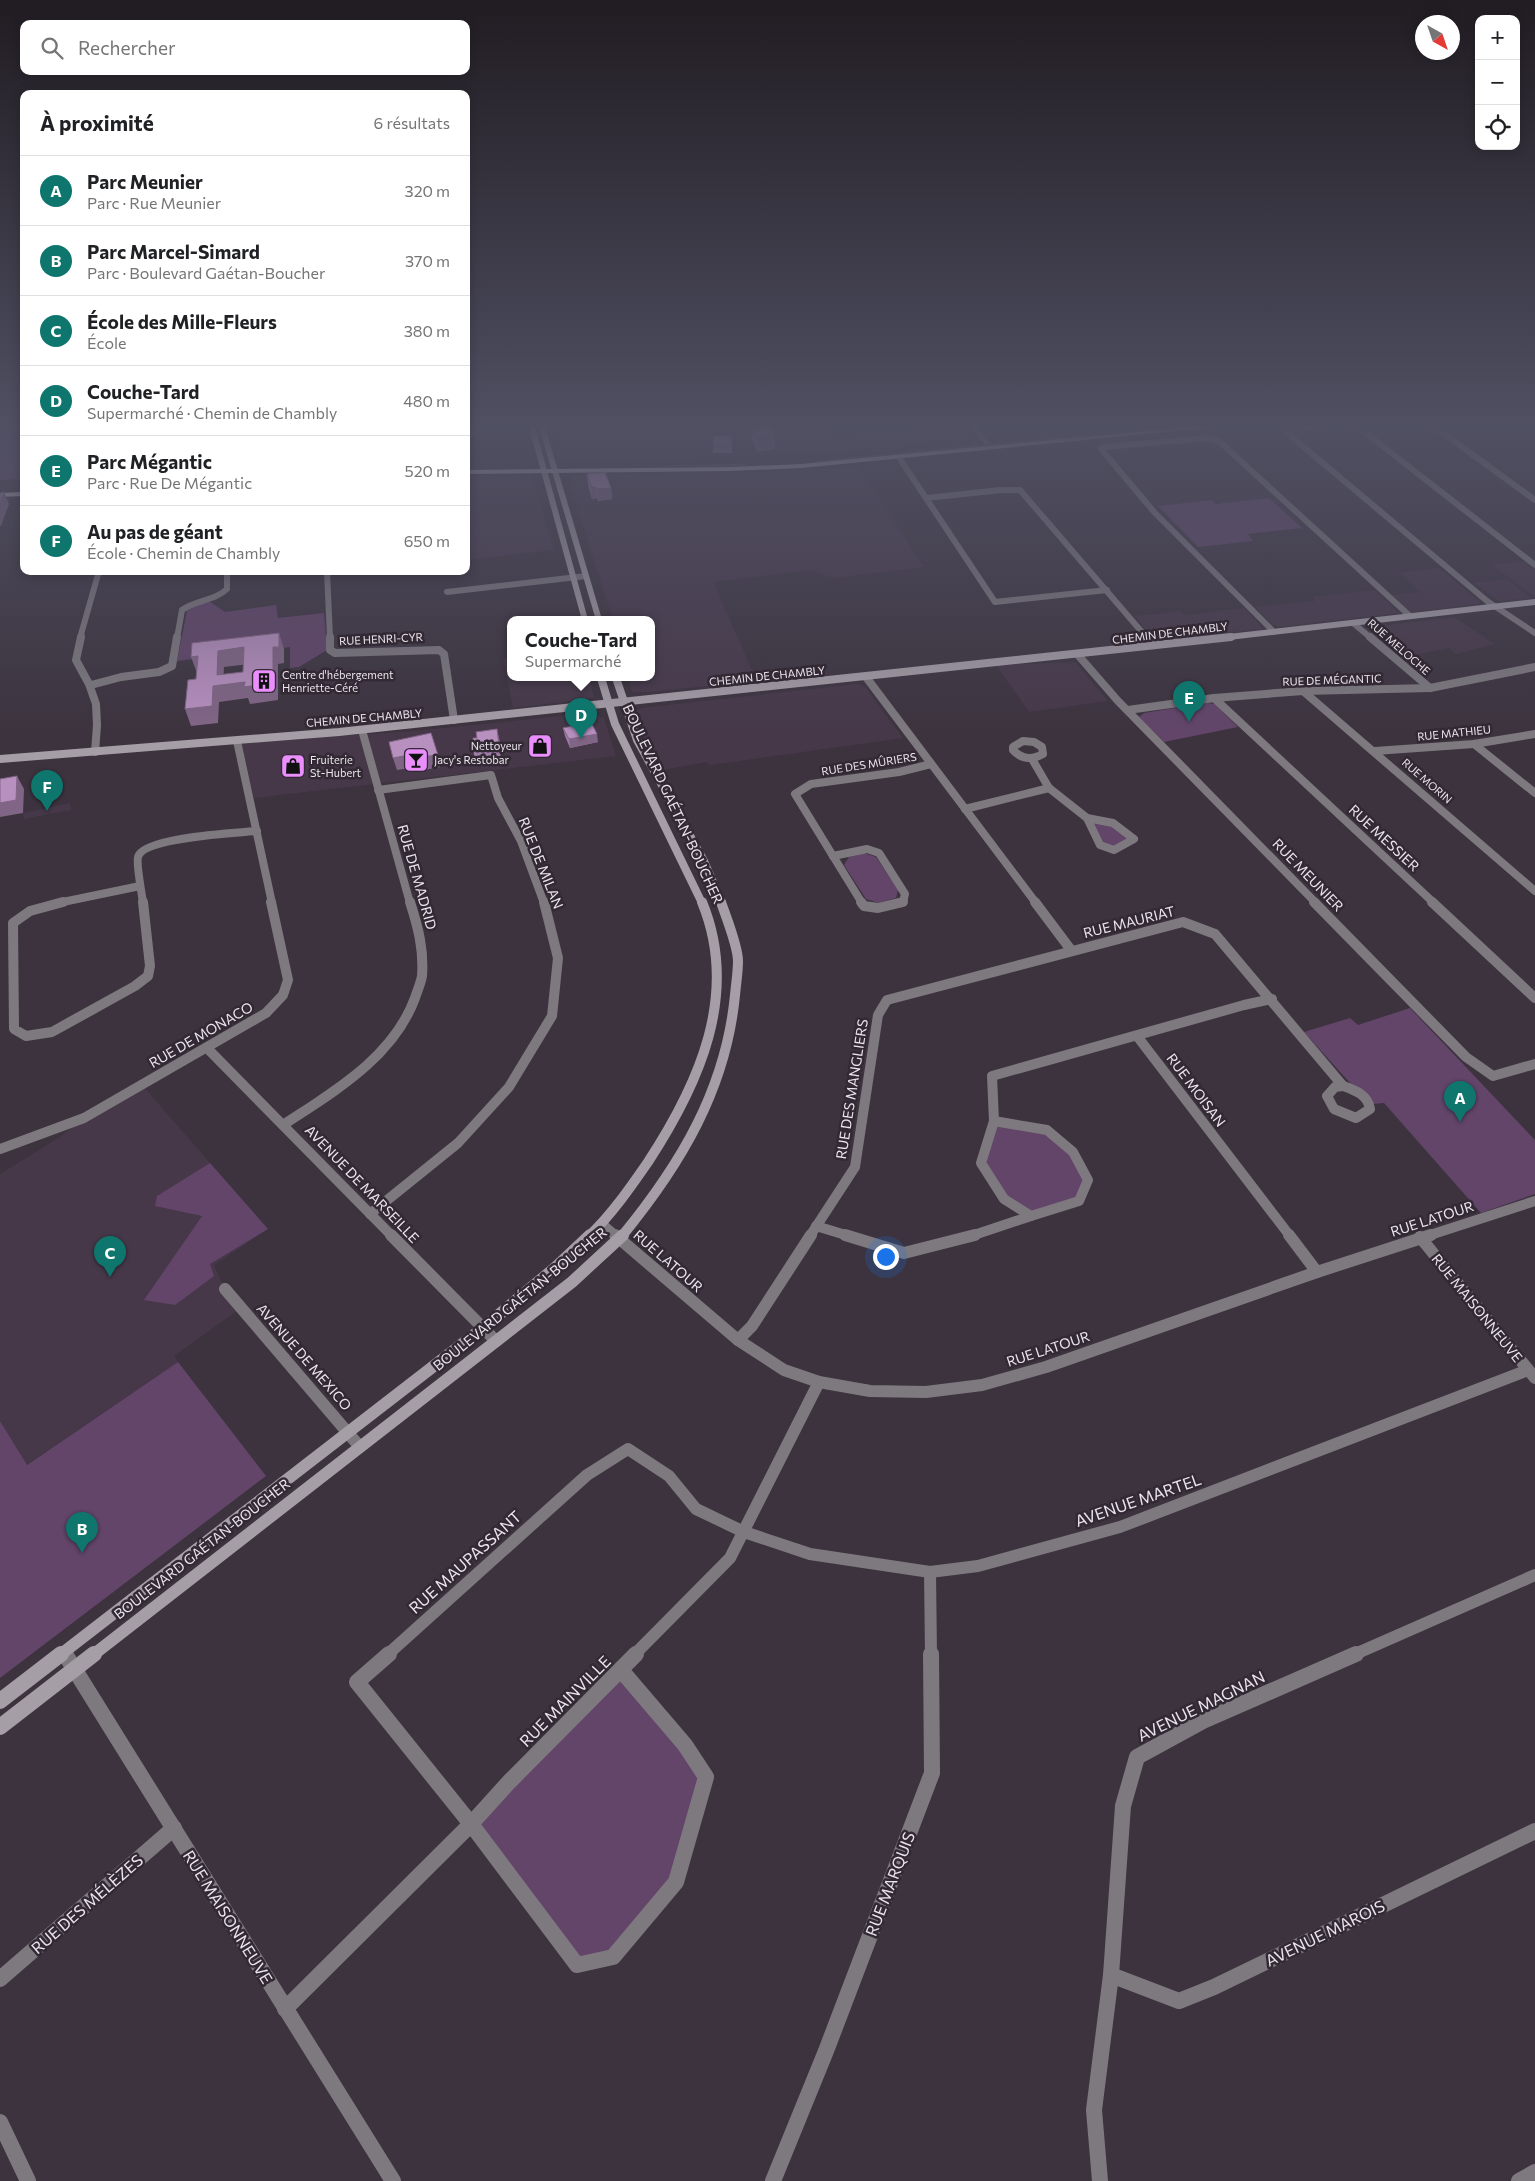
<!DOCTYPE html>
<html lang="fr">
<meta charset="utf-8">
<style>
body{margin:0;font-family:Commissioner,sans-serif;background:#f6f6f6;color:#202124}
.controls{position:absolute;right:15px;top:15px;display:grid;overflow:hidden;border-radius:10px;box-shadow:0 2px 12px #0003}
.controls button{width:45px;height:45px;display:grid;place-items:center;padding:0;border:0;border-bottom:1px solid #e0e0e0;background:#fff;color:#202124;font:25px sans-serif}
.compass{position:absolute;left:1415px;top:15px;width:45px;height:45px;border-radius:50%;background:#fff;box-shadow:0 2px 12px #0003;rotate:140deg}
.you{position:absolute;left:885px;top:1256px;width:18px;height:18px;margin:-12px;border:4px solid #fff;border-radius:50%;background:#1a73e8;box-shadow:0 0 0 8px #1a73e833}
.badge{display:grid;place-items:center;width:32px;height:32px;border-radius:50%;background:#0f766e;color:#fff;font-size:16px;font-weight:700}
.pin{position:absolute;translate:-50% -41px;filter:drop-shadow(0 1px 2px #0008)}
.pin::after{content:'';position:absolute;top:26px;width:18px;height:15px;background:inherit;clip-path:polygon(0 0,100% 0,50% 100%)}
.popup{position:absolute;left:507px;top:616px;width:148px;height:65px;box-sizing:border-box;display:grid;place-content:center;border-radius:10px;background:#fff;filter:drop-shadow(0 1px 4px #0005);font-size:16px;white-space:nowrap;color:#757577}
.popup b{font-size:19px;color:#202124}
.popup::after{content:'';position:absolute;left:50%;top:100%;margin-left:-10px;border:10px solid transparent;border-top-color:#fff}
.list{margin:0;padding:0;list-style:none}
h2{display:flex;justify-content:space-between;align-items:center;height:65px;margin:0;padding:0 20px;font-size:21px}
h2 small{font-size:16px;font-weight:400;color:#757577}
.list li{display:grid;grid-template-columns:32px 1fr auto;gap:15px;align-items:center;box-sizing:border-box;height:70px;padding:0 20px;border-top:1px solid #e0e0e0}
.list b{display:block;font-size:19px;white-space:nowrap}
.list p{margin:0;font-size:16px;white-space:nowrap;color:#757577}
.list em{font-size:16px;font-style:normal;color:#757577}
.icon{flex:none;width:28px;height:28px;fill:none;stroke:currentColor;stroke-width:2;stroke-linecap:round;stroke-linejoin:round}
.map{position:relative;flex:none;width:1535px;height:2181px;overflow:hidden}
.search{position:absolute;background:#fff;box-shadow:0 2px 12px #0003;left:20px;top:20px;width:450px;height:55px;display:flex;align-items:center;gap:12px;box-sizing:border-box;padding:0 18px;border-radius:10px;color:#757577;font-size:19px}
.panel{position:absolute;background:#fff;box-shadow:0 2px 12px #0003;left:20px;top:90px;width:450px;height:485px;border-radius:10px}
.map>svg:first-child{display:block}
.built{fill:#463849}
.green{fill:#624569}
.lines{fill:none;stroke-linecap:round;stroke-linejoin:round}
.street-far4{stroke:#7e797f;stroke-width:6}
.street-far3{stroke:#7e797f;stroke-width:8}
.street-far2{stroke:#7e797f;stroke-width:10}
.street-far1{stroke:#7e797f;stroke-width:12}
.street{stroke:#7e797f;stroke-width:16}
.secondary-far4{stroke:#a69ea7;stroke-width:6}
.secondary-far3{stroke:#a69ea7;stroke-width:8}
.secondary-far2{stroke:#a69ea7;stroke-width:10}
.secondary-far1{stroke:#a69ea7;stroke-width:12}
.secondary{stroke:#a69ea7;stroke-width:16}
.primary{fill:#c4bac7;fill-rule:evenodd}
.wall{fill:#9e7ca5}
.shaded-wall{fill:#816586}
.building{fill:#b890c0;stroke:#816586;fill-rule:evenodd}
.labels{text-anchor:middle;stroke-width:5;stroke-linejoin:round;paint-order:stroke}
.far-street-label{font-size:11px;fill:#eae4ec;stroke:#322934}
.far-poi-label{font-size:11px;fill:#eae4ec;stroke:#322934;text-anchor:start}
.street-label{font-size:14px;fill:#eae4ec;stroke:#322934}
.near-street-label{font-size:16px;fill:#eae4ec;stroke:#322934}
</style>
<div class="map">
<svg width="1535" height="2181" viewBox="0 0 1535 2181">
<rect width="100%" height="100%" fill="#3c333e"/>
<g class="built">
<path d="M552,427h281l6,8 80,-8h49l6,9 -4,4 -136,12 -101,5 -171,2v-2h-5l-1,-6 2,-2z"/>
<path d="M859,467l65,100 -91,11 -22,-8 -98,12 44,99 -107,11h-18l-3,-10 3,-4h19v-58h-38l-43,-134 3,-4 -1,-7 183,-2z"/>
<path d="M525,476l8,2 21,72 -88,10v-83z"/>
<path d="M1525,561l10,8v28l-43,-32z"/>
<path d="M1439,568l41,34 -2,2 -67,8 -19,-17 29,-3 -22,-19z"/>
<path d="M1507,579l24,19 -32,3 -25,-18z"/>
<path d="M1375,590l24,23 -121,14 -6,-3 -16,-17 59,-6 -2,-4z"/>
<path d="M1244,608l19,21 -103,11 -7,-1 -18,-23 46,-5 3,4z"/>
<path d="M1454,617l41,27 -39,10 -7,-6 -44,9 -35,-27 3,-3z"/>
<path d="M511,657v21h79l4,20 -81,10 -10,-50z"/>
<path d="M1075,662l33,39 -79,11 -33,-47z"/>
<path d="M858,684l7,3 38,51 -193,27 -4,-3 -49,9 -22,-59 6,-4z"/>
<path d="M591,713l13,5 12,38 -362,42 -13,-56 174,-11z"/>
<path d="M70,803l1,7 -47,9 -1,-6z"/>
<path d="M142,1085l126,144 -54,36 11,24 16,19 -67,48 4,6 -152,103 -26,-44v-247l60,-37 24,-19z"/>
</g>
<g class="green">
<path d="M0,427h24v52l-24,1z"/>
<path d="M1162,427h25l-371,36 -1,-2z"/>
<path d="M745,464l1,1 -2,1h-113z"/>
<path d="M1269,498l33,30 -54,6 5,7 -55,6 -40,-41 54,-6 3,4z"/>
<path d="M209,601l16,11 51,-7 2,13 46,-5 3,37 -28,17 -9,1v-21l-113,14 11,-55z"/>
<path d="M1207,703l8,1 23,23 -74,15 -25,-25 5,-4z"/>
<path d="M1090,820l20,2 21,17 -18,9 -10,-5z"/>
<path d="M864,853l12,4 22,33 -2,8 -17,5 -13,-4 -22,-34 5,-8z"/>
<path d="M1410,1008l125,132v54l-54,19 -97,-110 -11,1 -22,-20 -47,-52 46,-14 8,7z"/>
<path d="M994,1121l53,9 26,22 15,28 -9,21 -48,15 -27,-17 -23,-36z"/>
<path d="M210,1163l58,66 -58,35 4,12 -39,29 -31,-5 58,-84 -47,-10 2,-10z"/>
<path d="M178,1362l88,114 -266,202v-257l27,44z"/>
<path d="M621,1670l85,107 -30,105 -63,75 -36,8 -106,-141z"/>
</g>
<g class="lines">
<g class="street-far4">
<path d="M974,427l12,15"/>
<path d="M1280,427l207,174 48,32"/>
<path d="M1358,427l177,138"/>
<path d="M1435,427l100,73"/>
<path d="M1284,430l26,-3"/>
<path d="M466,437l8,-5 2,-5"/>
<path d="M900,459l95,143 112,-12"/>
<path d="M926,498l75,-8h19l127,148"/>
<path d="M327,571l3,67"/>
<path d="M447,592l139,-16"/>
<path d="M1353,623l18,15"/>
<path d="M1274,632l-119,-119 -54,-64 3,-2 104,-9 11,3 191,175"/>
<path d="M80,638l19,-67"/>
<path d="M177,638l5,-28c13,-10 33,-9 45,-21v-18"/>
</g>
<g class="street-far3">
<path d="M81,637l-5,23 13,24 7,20 1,21 -2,27"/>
<path d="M330,637v13l5,3 104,-3 5,4 10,66"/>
<path d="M1146,637l7,8"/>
<path d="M1370,637l60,51"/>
<path d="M1078,655l40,46 198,202"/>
<path d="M866,677l170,226"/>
<path d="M91,685l30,-8 38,-5 13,-6 5,-29"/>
<path d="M1303,691l232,200"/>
<path d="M1214,698l220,205"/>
<path d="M1128,710l86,-12 89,-7 127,-3 105,-21"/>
<path d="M362,730l48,173"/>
<path d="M237,741l35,162"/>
<path d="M1023,741l11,1 8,5 1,7c-11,6 -21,6 -30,-4v-3z"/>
<path d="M1474,744l61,49"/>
<path d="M1375,751l99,-7 61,-10"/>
<path d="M1032,759l17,29 38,30"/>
<path d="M378,790l113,-15 7,23 23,43 23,62"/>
<path d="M965,809l84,-21"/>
<path d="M1087,818l26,5 21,16 -20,11 -14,-5z"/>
<path d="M833,856l29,47"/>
<path d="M833,856l-38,-62 16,-10 88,-12 32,-8"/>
<path d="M833,856l34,-7 12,4 26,41 -2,8 -5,1"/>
<path d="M58,903l82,-17"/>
<path d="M143,903c-1,-9 -7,-39 -5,-46 5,-20 99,-24 119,-26"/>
</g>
<g class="street-far2">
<path d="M63,902l-33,9 -17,12 1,106 12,7 26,-4 83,-46 13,-10 2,-10 -7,-64"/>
<path d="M861,902l3,4 14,2 25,-6"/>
<path d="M1035,902l36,48"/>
<path d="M1314,902l152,155 27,19 42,-12"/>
<path d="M1432,902l103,96"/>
<path d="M1137,1036l153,200"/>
<path d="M207,1048l185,188"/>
<path d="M1343,1086c12,4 25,9 27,23l-14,9 -22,-9 -7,-13 8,-9z"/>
<path d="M994,1121l53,9 26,22 15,28 -9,21 -48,15 -27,-17 -23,-36z"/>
<path d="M994,1121l-2,-45 252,-71 28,-6"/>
<path d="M283,1125c50,-33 110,-67 132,-127 2,-7 6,-15 7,-22 2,-27 -4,-49 -12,-74"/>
<path d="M0,1149l84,-31 182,-105 17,-18 5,-15 -17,-78"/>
<path d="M370,1214l88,-71 51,-56 43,-71 6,-58 -14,-56"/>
<path d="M602,1224l14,12"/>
<path d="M816,1226l33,10"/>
<path d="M810,1236l45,-69 23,-152 9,-15 296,-78 32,12 128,152"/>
<path d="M971,1236l60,-20"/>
<path d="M1427,1236l108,-35"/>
</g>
<g class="street-far1">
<path d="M391,1235l105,106"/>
<path d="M615,1235l123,105 46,30 35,12 51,9 56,1 56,-7 64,-18 271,-95 114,-37"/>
<path d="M845,1235l59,18 71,-18"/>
<path d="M1289,1235l28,37"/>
<path d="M1420,1237l115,141"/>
<path d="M225,1289l135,158"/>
<path d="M738,1340l14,-14 59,-91"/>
<path d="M930,1572l1,83"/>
<path d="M64,1652l2,3"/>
<path d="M387,1655l200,-180 41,-26 41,27 27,33 48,23 66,22 120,18 48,-6 142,-39 408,-157"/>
<path d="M634,1655l96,-97 89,-176"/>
<path d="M1353,1655l182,-80"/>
</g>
<g class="street">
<path d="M65,1654l328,527"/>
<path d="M389,1654l-32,28 114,142 106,141 36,-8 63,-75 30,-105 -21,-32 -64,-75"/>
<path d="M1111,1975l68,26 35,-14 321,-156"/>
<path d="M0,1979l174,-151"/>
<path d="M285,2009l186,-185 38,-42 127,-128"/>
<path d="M0,2122l28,59"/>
<path d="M773,2181l53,-130 106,-278 -1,-119"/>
<path d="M1100,2181l-6,-71 17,-135 12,-169 14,-49 66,-36 153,-67"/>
<path d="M1519,2181l16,-9"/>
</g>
<g class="secondary-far4">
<path d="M532,427l53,193"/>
<path d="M542,427l57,193"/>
<path d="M1220,638l315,-36"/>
</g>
<g class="secondary-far3">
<path d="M601,678l14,46 87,179"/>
<path d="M616,678l21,62 67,121 18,42"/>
<path d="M0,759l339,-27 892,-95"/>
</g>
<g class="secondary-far2">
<path d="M589,1236c23,-22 41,-48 59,-74 51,-78 92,-168 54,-260"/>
<path d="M622,1236c59,-72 104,-147 113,-241 1,-11 3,-23 3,-34 0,-15 -12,-44 -17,-59"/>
</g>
<g class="secondary-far1">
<path d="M60,1655l423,-327 72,-60 35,-33"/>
<path d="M93,1655l479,-373 51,-47"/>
</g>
<g class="secondary">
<path d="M0,1701l61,-47"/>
<path d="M0,1727l94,-73"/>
</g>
<g class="primary">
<path d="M1188,427h30l-417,41 -71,3 -264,3v-4l264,-3 71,-3z"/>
<path d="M24,492v4l-24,1v-4z"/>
</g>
</g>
<g class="wall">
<path d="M752,427h20l3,22 -17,3 -6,-12z"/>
<rect x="713" y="436" width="19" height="17"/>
<path d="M587,474l24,14 1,11 -14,2 -1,-3 -5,1 -4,-14z"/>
<path d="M563,728l35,14 -28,6 -5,-12z"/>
<path d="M500,742l1,17 -26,2 -2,-12z"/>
</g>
<g class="shaded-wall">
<path d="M775,434v15l-17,3v-15z"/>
<path d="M591,487h5l1,11 -5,1z"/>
<path d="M611,488l1,11 -14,2 -1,-12z"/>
<path d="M4,492l5,12 -8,22h-1v-22z"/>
<path d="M279,633l5,16v14l-6,1v36l-28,4 -2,-6 -29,4 -1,21 -27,3 -6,-17 32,-34 1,-24 26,-4 5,17 -25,3 -1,17 22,-2 28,-35z"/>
<path d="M198,656l-1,17 -6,-16z"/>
<path d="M497,729l3,13 1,17 -2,-13z"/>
<path d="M597,734l1,8 -28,6 -1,-9z"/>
<path d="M420,753l18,2 2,12 -16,3 -1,-4 -26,4 -4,-12z"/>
<path d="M17,776l7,13 -1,24 -23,4v-14z"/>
</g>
<g class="building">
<path d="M753,427h19l3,7 -17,3z"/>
<path d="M713,436h19v9l-19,1z"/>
<path d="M605,472l6,16 -14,1 -1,-2h-5l-4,-13z"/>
<path d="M4,492l-4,12v-11z"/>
<path d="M279,633v14h-6v36l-29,4 1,-5 -32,4 -1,20 -27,3 3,-29 8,-1 2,-23 -7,1 1,-14zM244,647l-1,25 -26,3 1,-24z"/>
<path d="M591,722l6,12 -28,5 -6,-11z"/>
<path d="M497,729l2,17 -26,3v-11h4l-1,-6z"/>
<path d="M431,733l7,22 -18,2v-4l-27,5 -4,-16z"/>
<path d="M17,776l-1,24 -16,3v-24z"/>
</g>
<linearGradient id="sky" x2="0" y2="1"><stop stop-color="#211c22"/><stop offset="0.58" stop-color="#505063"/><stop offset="1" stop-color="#505063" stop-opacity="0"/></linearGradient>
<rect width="1535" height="733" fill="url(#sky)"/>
<defs>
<symbol id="building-square" viewBox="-11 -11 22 22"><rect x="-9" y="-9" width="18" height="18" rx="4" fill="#ea8dfd" stroke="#322934"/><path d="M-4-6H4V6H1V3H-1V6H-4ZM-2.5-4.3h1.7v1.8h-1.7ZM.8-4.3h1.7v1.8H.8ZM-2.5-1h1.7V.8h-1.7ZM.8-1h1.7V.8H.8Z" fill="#111"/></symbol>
<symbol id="shop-square" viewBox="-11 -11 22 22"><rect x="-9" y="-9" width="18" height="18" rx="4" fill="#ea8dfd" stroke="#322934"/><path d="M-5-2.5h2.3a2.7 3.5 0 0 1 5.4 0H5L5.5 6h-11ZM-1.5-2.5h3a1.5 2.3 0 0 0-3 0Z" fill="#111"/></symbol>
<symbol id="bar-square" viewBox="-11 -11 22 22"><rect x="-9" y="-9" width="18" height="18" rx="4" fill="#ea8dfd" stroke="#322934"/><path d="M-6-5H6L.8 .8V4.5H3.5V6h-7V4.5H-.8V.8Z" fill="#111"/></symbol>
</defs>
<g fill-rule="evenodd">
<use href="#building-square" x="250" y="667" width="28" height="28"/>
<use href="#shop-square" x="526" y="732" width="28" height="28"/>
<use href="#bar-square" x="402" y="746" width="28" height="28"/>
<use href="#shop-square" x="279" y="752" width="28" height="28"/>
</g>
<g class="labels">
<g class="far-street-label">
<text transform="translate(1170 633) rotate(-7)" y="4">CHEMIN DE CHAMBLY</text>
<text transform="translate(381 639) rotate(-3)" y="4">RUE HENRI-CYR</text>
<text transform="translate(1399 647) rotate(41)" y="4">RUE MELOCHE</text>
<text transform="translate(767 676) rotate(-6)" y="4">CHEMIN DE CHAMBLY</text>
<text transform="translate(1332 680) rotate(-2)" y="4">RUE DE MÉGANTIC</text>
<text transform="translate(364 718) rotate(-5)" y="4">CHEMIN DE CHAMBLY</text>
<text transform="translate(1454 733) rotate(-6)" y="4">RUE MATHIEU</text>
<text transform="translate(869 764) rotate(-9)" y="4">RUE DES MÛRIERS</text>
<text transform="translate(1427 781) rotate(41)" y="4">RUE MORIN</text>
</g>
<g class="far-poi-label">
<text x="282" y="679">Centre d'hébergement<tspan x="282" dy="13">Henriette-Céré</tspan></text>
<text x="522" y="750" text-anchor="end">Nettoyeur</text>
<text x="310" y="764">Fruiterie<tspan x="310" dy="13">St-Hubert</tspan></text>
<text x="434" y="764">Jacy's Restobar</text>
</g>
<g class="street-label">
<text transform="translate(673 804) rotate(65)" y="5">BOULEVARD GAÉTAN-BOUCHER</text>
<text transform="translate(1384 838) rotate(43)" y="5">RUE MESSIER</text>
<text transform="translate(541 863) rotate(68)" y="5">RUE DE MILAN</text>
<text transform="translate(1308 875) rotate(46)" y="5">RUE MEUNIER</text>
<text transform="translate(417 877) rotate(74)" y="5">RUE DE MADRID</text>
<text transform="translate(1129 922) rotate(-14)" y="5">RUE MAURIAT</text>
<text transform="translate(201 1035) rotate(-30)" y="5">RUE DE MONACO</text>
<text transform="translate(852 1089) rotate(-81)" y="5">RUE DES MANGLIERS</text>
<text transform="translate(1196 1090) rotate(53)" y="5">RUE MOISAN</text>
<text transform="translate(362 1184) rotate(46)" y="5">AVENUE DE MARSEILLE</text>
<text transform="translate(1432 1219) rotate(-18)" y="5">RUE LATOUR</text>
<text transform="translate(668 1261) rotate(41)" y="5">RUE LATOUR</text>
<text transform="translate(520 1299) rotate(-39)" y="5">BOULEVARD GAÉTAN-BOUCHER</text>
<text transform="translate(1477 1308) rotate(51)" y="5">RUE MAISONNEUVE</text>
<text transform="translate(1048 1349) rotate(-18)" y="5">RUE LATOUR</text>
<text transform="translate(304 1357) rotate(49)" y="5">AVENUE DE MEXICO</text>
<text transform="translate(202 1549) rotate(-38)" y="5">BOULEVARD GAÉTAN-BOUCHER</text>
</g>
<g class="near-street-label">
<text transform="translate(1138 1500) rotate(-19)" y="6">AVENUE MARTEL</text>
<text transform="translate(465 1562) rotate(-42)" y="6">RUE MAUPASSANT</text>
<text transform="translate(565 1701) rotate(-45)" y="6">RUE MAINVILLE</text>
<text transform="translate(1201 1706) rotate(-26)" y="6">AVENUE MAGNAN</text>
<text transform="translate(890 1884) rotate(-69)" y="6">RUE MARQUIS</text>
<text transform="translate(87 1904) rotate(-41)" y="6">RUE DES MÉLÈZES</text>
<text transform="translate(228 1917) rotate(58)" y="6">RUE MAISONNEUVE</text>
<text transform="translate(1325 1933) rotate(-26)" y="6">AVENUE MAROIS</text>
</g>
</g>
</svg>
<div class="controls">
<button>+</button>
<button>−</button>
<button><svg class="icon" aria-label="locate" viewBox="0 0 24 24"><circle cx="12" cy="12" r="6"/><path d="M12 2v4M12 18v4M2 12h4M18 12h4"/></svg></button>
</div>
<svg class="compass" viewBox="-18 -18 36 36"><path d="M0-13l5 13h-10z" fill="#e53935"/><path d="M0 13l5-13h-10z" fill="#757577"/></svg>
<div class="you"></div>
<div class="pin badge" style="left:1460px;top:1122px">A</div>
<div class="pin badge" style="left:82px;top:1553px">B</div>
<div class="pin badge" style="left:110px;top:1277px">C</div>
<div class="pin badge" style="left:581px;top:739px">D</div>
<div class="popup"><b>Couche-Tard</b>Supermarché</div>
<div class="pin badge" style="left:1189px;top:722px">E</div>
<div class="pin badge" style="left:47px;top:811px">F</div>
<div class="search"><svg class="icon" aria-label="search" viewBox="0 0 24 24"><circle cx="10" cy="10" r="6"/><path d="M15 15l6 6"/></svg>Rechercher</div>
<section class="panel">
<h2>À proximité<small>6 résultats</small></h2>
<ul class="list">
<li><span class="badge">A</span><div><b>Parc Meunier</b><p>Parc · Rue Meunier</p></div><em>320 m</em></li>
<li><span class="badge">B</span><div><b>Parc Marcel-Simard</b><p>Parc · Boulevard Gaétan-Boucher</p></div><em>370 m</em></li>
<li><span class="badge">C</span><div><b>École des Mille-Fleurs</b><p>École</p></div><em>380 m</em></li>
<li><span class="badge">D</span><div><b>Couche-Tard</b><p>Supermarché · Chemin de Chambly</p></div><em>480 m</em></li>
<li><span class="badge">E</span><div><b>Parc Mégantic</b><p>Parc · Rue De Mégantic</p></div><em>520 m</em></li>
<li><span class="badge">F</span><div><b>Au pas de géant</b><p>École · Chemin de Chambly</p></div><em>650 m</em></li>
</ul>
</section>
</div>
